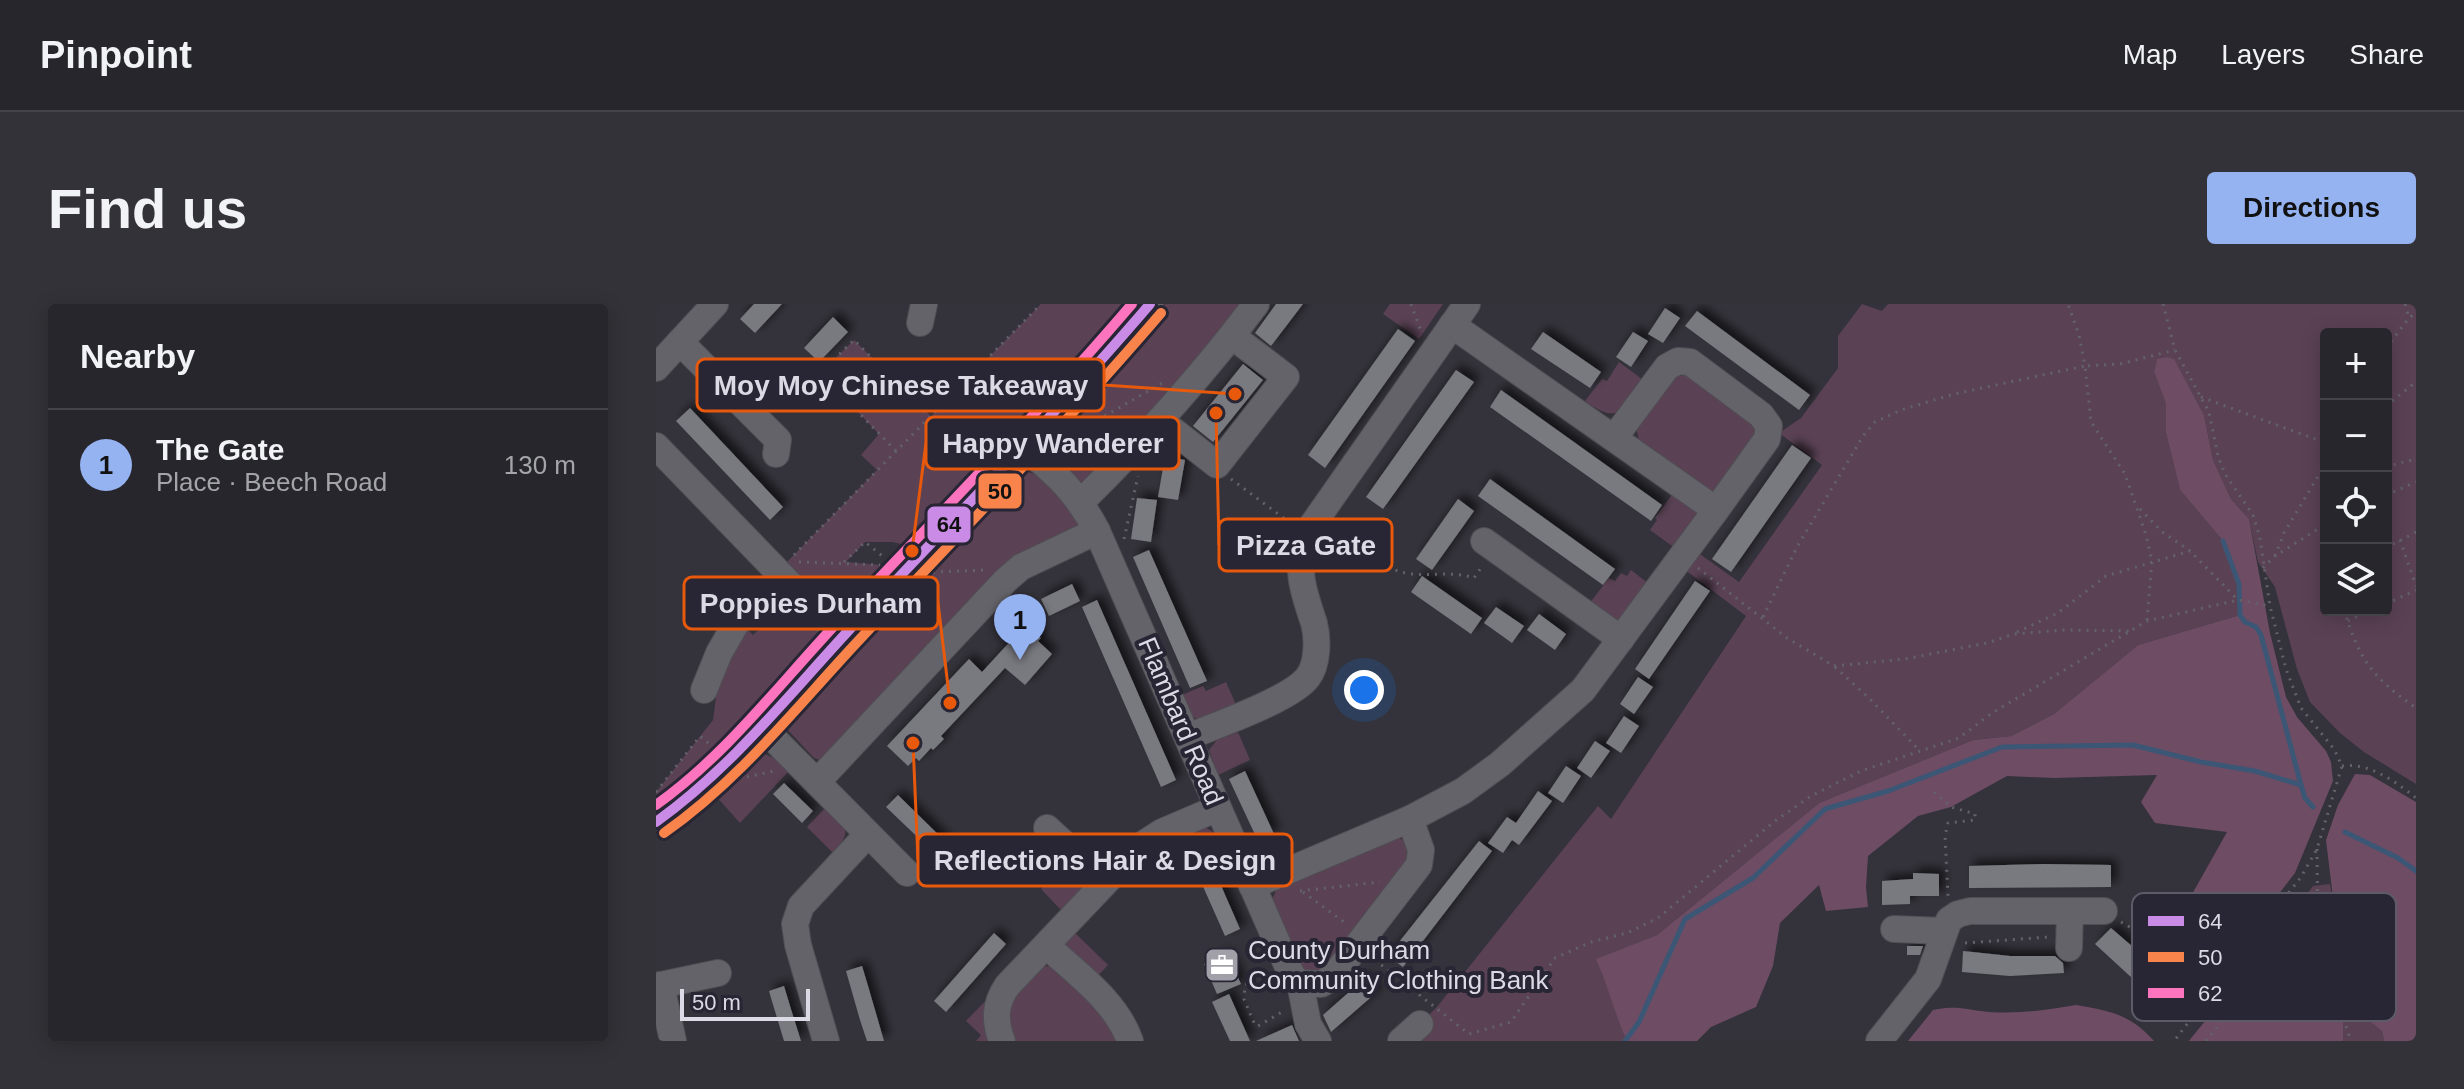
<!DOCTYPE html>
<meta charset="utf-8">
<style>
body{margin:0;font-family:Helvetica,sans-serif;background:#333238;color:#f1f3f6}
.controls{position:absolute;right:24px;top:24px;display:grid;overflow:hidden;border-radius:8px;box-shadow:0 4px 20px #0003}
.controls button{width:72px;height:72px;display:grid;place-items:center;padding:0;border:0;border-bottom:2px solid #434348;background:#27262c;color:#f1f3f6;font:40px sans-serif}
.scale{position:absolute;left:24px;bottom:20px;width:130px;box-sizing:border-box;padding-left:8px;border:4px solid #dcdae4;border-top:0;font-size:22px;line-height:28px;white-space:nowrap;color:#dcdae4;-webkit-text-stroke:6px #282534;paint-order:stroke}
.you{position:absolute;left:708px;top:386px;width:28px;height:28px;margin:-20px;border:6px solid #fff;border-radius:50%;background:#1a73e8;box-shadow:0 0 0 12px #1a73e833}
.badge{display:grid;place-items:center;width:52px;height:52px;border-radius:50%;background:#95b2f1;color:#111;font-size:26px;font-weight:700}
.pin{position:absolute;translate:-50% -66px;filter:drop-shadow(0 2px 4px #0008)}
.pin::after{content:'';position:absolute;top:42px;width:28px;height:24px;background:inherit;clip-path:polygon(0 0,100% 0,50% 100%)}
.list{margin:0;padding:0;list-style:none}
h2{display:flex;justify-content:space-between;align-items:center;height:104px;margin:0;padding:0 32px;font-size:34px}
h2 small{font-size:26px;font-weight:400;color:#a4a5a9}
.list li{display:grid;grid-template-columns:52px 1fr auto;gap:24px;align-items:center;box-sizing:border-box;height:112px;padding:0 32px;border-top:2px solid #434348}
.list b{display:block;font-size:30px;white-space:nowrap}
.list p{margin:0;font-size:26px;white-space:nowrap;color:#a4a5a9}
.list em{font-size:26px;font-style:normal;color:#a4a5a9}
.icon{flex:none;width:44px;height:44px;fill:none;stroke:currentColor;stroke-width:2;stroke-linecap:round;stroke-linejoin:round}
.map{position:relative;flex:none;width:1760px;height:737px;overflow:hidden;border-radius:8px}
header{display:flex;align-items:center;gap:48px;box-sizing:border-box;height:112px;padding:0 40px;background:#27262c;border-bottom:2px solid #434348}
header strong{font-size:38px}
nav{display:flex;gap:44px;margin-inline-start:auto;font-size:28px}
.intro{display:flex;align-items:center;justify-content:space-between;box-sizing:border-box;height:192px;padding:0 48px}
h1{margin:0;font-size:56px}
.button{padding:20px 36px;border-radius:8px;background:#95b2f1;color:#111;font-size:28px;font-weight:700}
main{display:flex;gap:48px;padding:0 48px}
aside{flex:1;background:#27262c;border-radius:8px;box-shadow:0 4px 20px #0003}
.map>svg:first-child{display:block}
.green{fill:#5a4254;fill-rule:evenodd}
.forest{fill:#6d4c64}
.lines{fill:none;stroke-linecap:round;stroke-linejoin:round}
.stream{stroke:#3c5775;stroke-width:5}
.building{fill:#797980;filter:url(#shadow)}
.minor-casing{stroke:#4f4e54;stroke-width:28}
.path{stroke:#646269;stroke-width:3;stroke-dasharray:2 6;stroke-linecap:butt}
.minor{stroke:#646369;stroke-width:26}
.bus-1-casing{stroke:#282534;stroke-width:16}
.bus-2-casing{stroke:#282534;stroke-width:16}
.bus-3-casing{stroke:#282534;stroke-width:16}
.bus-1{stroke:#ca8be6;stroke-width:10}
.bus-2{stroke:#f8844c;stroke-width:10}
.bus-3{stroke:#fc73be;stroke-width:10}
.labels{text-anchor:middle;stroke-width:8;stroke-linejoin:round;paint-order:stroke}
.street-label{font-size:26px;fill:#dcdae4;stroke:#282534}
.poi-label{font-size:26px;fill:#dcdae4;stroke:#282534;text-anchor:start}
.key{fill:#282534;stroke:#5e5b69;stroke-width:2}
.key-label{font-size:22px;fill:#dcdae4}
.leader{fill:none;stroke:#e8590c;stroke-width:3}
.callout-dot{fill:#e8590c;stroke:#282534;stroke-width:3}
.callout{fill:#282534;stroke:#e8590c;stroke-width:3}
.callout-label{font-size:28px;text-anchor:middle;font-weight:bold;fill:#dcdae4}
.line-badge{stroke:#282534;stroke-width:3}
.pale-badge-label{font-size:22px;text-anchor:middle;font-weight:bold;fill:#111}
</style>
<header>
<strong>Pinpoint</strong>
<nav><a>Map</a><a>Layers</a><a>Share</a></nav>
</header>
<div class="intro"><h1>Find us</h1><a class="button">Directions</a></div>
<main>
<aside>
<h2>Nearby<small></small></h2>
<ul class="list">
<li><span class="badge">1</span><div><b>The Gate</b><p>Place · Beech Road</p></div><em>130 m</em></li>
</ul>
</aside>
<div class="map">
<svg width="1760" height="737" viewBox="0 0 1760 737">
<defs>
<filter id="shadow"><feDropShadow dx="5.5" dy="-5.5" stdDeviation="4" flood-color="#0009"/></filter>
</defs>
<rect width="100%" height="100%" fill="#34323a"/>
<g class="green">
<path d="M385,0h94l-219,243 -24,-5h-27l-19,20 49,4c-61,56 -52,58 -108,-4l90,-92 -16,-15 18,-21 -59,-61 34,-33 77,76z"/>
<path d="M509,0h80l-55,69 -106,109c-8,-1 -11,-4 -17,-10 -14,-13 -21,-20 -14,-39l79,-87z"/>
<path d="M734,0h53l-24,35 -36,-25z"/>
<path d="M1206,0l20,7 6,-7h528v480l-52,-32 -24,-19 -30,-31 -13,-33 -22,-82 -17,-25 -9,-43 -18,-20 -18,-39 -9,-45 -30,-55 -7,-3 -10,3 -3,12 12,32v29l14,57 43,51 16,43 1,31 -102,30 -84,69 -43,22 -38,4 -154,63 -162,132 -60,24 29,80 -1,2h-224l35,-33 162,-202 13,13 135,-203 -62,-47 13,-17 42,30 83,-117 -43,-32 22,-15 37,-50v-32zM1670,30h60v276h-60z"/>
<path d="M963,58l23,17c-21,30 -21,48 -57,22l17,-22 5,2z"/>
<path d="M1030,70l67,47 4,12 -38,63 -79,-50 -4,-19 37,-49z"/>
<path d="M368,167c25,4 41,33 55,52l-3,7 -256,230 -6,-2 -27,-29v-7l62,-71 163,-175z"/>
<path d="M1018,188l22,17 1,5 -22,34 -25,-18 7,-10 -2,-2z"/>
<path d="M975,266l18,14 -24,34 -9,4 -27,-18 20,-26 6,3 6,-8 6,3z"/>
<path d="M128,292l37,37 -3,16 -116,124 -46,37v-18l57,-72 5,-38 26,-56 9,9 26,-24 -10,-11z"/>
<path d="M570,378l11,25 -39,12 -6,-2 -10,-22 21,-9 3,5z"/>
<path d="M582,428l12,28 -32,15 -9,-25 8,-10z"/>
<path d="M109,450l11,5 13,12 -49,52 -25,-28 34,-35z"/>
<path d="M170,503c20,19 28,23 7,46l-26,-26z"/>
<path d="M549,523l8,5 5,7 -29,14 -14,-14z"/>
<path d="M741,533l6,3 6,14 -2,7 -82,111 -10,3 -15,-5 -29,-68 7,-16z"/>
<path d="M411,559c25,25 18,26 -5,48l-21,-22z"/>
<path d="M1674,580l7,47 1,42 21,40 23,18 2,10h-195l124,-155z"/>
<path d="M419,629l33,32 -16,17 -29,-33 2,-6z"/>
<path d="M386,661l13,3 60,58 7,15h-112l-3,-40z"/>
<path d="M337,689l-1,48h-16l5,-6 -15,-14z"/>
</g>
<g class="forest">
<path d="M1511,53l7,2 30,56 9,45 18,39 18,20 21,114 16,64 11,20 29,34 5,11 2,19 -38,92 -80,103 -21,-15 -6,-31 3,-34 36,-64 -72,-9 -14,-21 16,-27 -102,3 -48,-2 -56,31 -33,9 -50,40 -2,31 2,20 -42,4 -7,-26 -39,38 -7,43 -17,41 -45,20 -14,14h-70c-12,-26 -19,-55 -31,-82l61,-24 162,-132 154,-63 38,-4 43,-22 84,-69 102,-30 -1,-31 -16,-43 -43,-51 -14,-57v-29l-12,-32 3,-13z"/>
<path d="M1699,470l15,1 46,27v239h-32l-2,-10 -23,-18 -21,-40 -1,-42 -11,-91 12,-35z"/>
<path d="M1641,605l25,21 2,22 19,61v28h-154z"/>
<path d="M1420,701c34,6 54,9 78,36h-246l25,-31c25,-5 33,0 56,2 30,2 59,-2 87,-7z"/>
</g>
<g class="lines">
<g class="stream">
<path d="M1567,237l16,43 1,31 5,7 11,5 5,8 40,150"/>
<path d="M1689,528l53,26 18,13"/>
<path d="M969,737l14,-19 46,-103 68,-41 72,-69 63,-18 114,-44 131,-2 68,17 54,9 46,14 4,13 8,9"/>
</g>
</g>
<g class="building">
<path d="M98,0h28l-27,29 -15,-14z"/>
<path d="M620,0h27l-32,42 -16,-13z"/>
<path d="M1009,4l15,10 -17,25 -15,-9z"/>
<path d="M1041,7l113,84 -11,15 -114,-84z"/>
<path d="M177,13l15,15 -29,30 -15,-14z"/>
<path d="M742,25l17,12 -90,127 -17,-13z"/>
<path d="M887,28l58,40 -11,16 -59,-39z"/>
<path d="M977,28l15,9 -17,26 -15,-10z"/>
<path d="M587,60l20,16 -50,62 -20,-16z"/>
<path d="M800,66l18,12 -91,127 -17,-12z"/>
<path d="M845,86l161,115 -11,16 -161,-114z"/>
<path d="M34,104l93,99 -13,13 -94,-99z"/>
<path d="M1136,141l19,13 -80,114 -19,-13z"/>
<path d="M509,152l20,4 -7,40 -20,-3z"/>
<path d="M834,175l125,90 -12,16 -125,-89z"/>
<path d="M481,194l20,2 -6,42 -20,-3z"/>
<path d="M802,195l16,12 -42,59 -16,-11z"/>
<path d="M493,246l58,131 -17,7 -57,-131z"/>
<path d="M766,272l60,42 -11,16 -60,-42z"/>
<path d="M1039,277l15,10 -61,88 -14,-10z"/>
<path d="M416,280l8,17 -31,15 -8,-17z"/>
<path d="M441,296l79,180 -15,7 -79,-180z"/>
<path d="M840,303l28,19 -12,17 -28,-20z"/>
<path d="M883,310l27,20 -11,16 -28,-20z"/>
<path d="M370,320l15,14 -3,3 14,13 -27,31 -20,-17 -64,68 3,3 -11,11 -2,-2 -12,13 -3,-3 -8,8 -21,-20 82,-87 13,13z"/>
<path d="M982,373l15,10 -19,27 -14,-10z"/>
<path d="M968,412l15,10 -18,27 -15,-10z"/>
<path d="M939,437l15,10 -19,27 -14,-10z"/>
<path d="M910,462l15,10 -18,27 -15,-10z"/>
<path d="M589,467l29,63 -16,7 -29,-62z"/>
<path d="M128,479l29,28 -11,12 -29,-29z"/>
<path d="M882,487l14,10 -33,44 -7,-5 -9,13 -15,-10 19,-26 9,6z"/>
<path d="M242,491l65,64 -11,11 -66,-63z"/>
<path d="M823,537l13,10 -89,116 -15,-11z"/>
<path d="M553,554l31,71 -15,7 -32,-72z"/>
<path d="M1388,560l67,1v22l-142,1v-22z"/>
<path d="M1257,569l26,1v22h-29v8l-28,1v-24l31,-2z"/>
<path d="M1455,624l37,32 -16,18 -37,-34z"/>
<path d="M338,629l12,11 -60,68 -12,-11z"/>
<path d="M1251,642h16l-3,9h-13z"/>
<path d="M1307,647l47,5h45l8,7 1,10 -54,3 -48,-4z"/>
<path d="M571,650l14,30 -24,10 -13,-30z"/>
<path d="M206,662l6,20 16,55h-17l-7,-21 -14,-49z"/>
<path d="M709,674l12,14 -46,40 -8,-17z"/>
<path d="M128,682l6,20 11,35h-17l-13,-43 -2,-7z"/>
<path d="M573,690l21,47h-20l-18,-39z"/>
<path d="M636,721l7,16h-43z"/>
</g>
<g class="lines">
<defs>
<g id="minor">
<path d="M264,19l4,-19"/>
<path d="M796,21l264,185 51,-71 2,-13 -8,-11 -71,-53 -12,-1 -11,6 -53,71"/>
<path d="M24,38l98,98 -2,14"/>
<path d="M0,64l59,-64"/>
<path d="M505,117l56,44 69,-88 -54,-41"/>
<path d="M0,142l186,192"/>
<path d="M367,142c34,29 53,45 74,85l190,434 5,11 8,7 21,1 13,-8 85,-111 2,-15 -11,-31"/>
<path d="M425,198c64,-63 121,-126 175,-198"/>
<path d="M828,237l137,98"/>
<path d="M48,386l15,-37 19,-33 45,-43"/>
<path d="M106,423l145,146"/>
<path d="M532,433c28,-12 104,-38 120,-60 10,-13 10,-39 6,-54 -11,-32 -19,-55 -8,-89l161,-230"/>
<path d="M161,478l189,-202 15,-13 76,-36"/>
<path d="M0,518c72,-47 127,-120 185,-183 104,-111 212,-219 309,-335"/>
<path d="M391,524l58,53"/>
<path d="M596,582l158,-67 53,-28 37,-27 83,-74 133,-180"/>
<path d="M1238,625l50,2"/>
<path d="M391,642c30,28 69,55 83,95"/>
<path d="M1413,644l1,-37"/>
<path d="M644,679l8,41 10,17"/>
<path d="M5,681l12,56"/>
<path d="M0,682l62,-13"/>
<path d="M170,737l-28,-96 -3,-21 6,-18 67,-72"/>
<path d="M346,737c-8,-21 -7,-37 5,-55l132,-139 23,-15 56,-24"/>
<path d="M745,737l19,-17"/>
<path d="M1223,737l49,-62 21,-59 9,-6 12,-3h134"/>
</g>
</defs>
<use href="#minor" class="minor-casing"/>
<g class="path">
<path d="M755,0l10,27"/>
<path d="M1507,0l12,46 34,62 9,44 7,18 28,41 7,23 10,68 16,63 15,39 33,41 8,17 -25,83 -16,28 -127,164"/>
<path d="M1749,0l4,14"/>
<path d="M1730,44l23,-30 7,-5"/>
<path d="M1545,93l125,46"/>
<path d="M1730,102l30,-24"/>
<path d="M400,140l108,-62"/>
<path d="M240,147l-76,-78 34,-33 76,76"/>
<path d="M1730,159l6,2 24,-6"/>
<path d="M1670,169l-5,54 5,12"/>
<path d="M575,175l58,43"/>
<path d="M1730,191l30,-13"/>
<path d="M1484,205l21,22 29,20 47,48"/>
<path d="M680,226c22,17 47,41 76,44 21,2 41,-3 62,4l9,-13"/>
<path d="M468,235l14,-63"/>
<path d="M1744,236l16,46"/>
<path d="M1730,244l30,-16"/>
<path d="M138,251l247,-251"/>
<path d="M1619,252l9,-23 42,-70"/>
<path d="M143,258l81,3"/>
<path d="M188,258l21,-20 21,17"/>
<path d="M1042,264l89,70 47,28 71,-7 82,-16 27,-9 49,-4 67,1"/>
<path d="M1607,264l12,-12 51,-32"/>
<path d="M277,268l52,-2"/>
<path d="M1730,300l30,-14"/>
<path d="M1688,306c16,51 28,67 72,98"/>
<path d="M1107,313l34,-70 66,-111 12,-14 26,-12 53,-16 131,-28 -6,-31 -11,-31"/>
<path d="M1491,316l5,-59 -6,-26 -21,-61 -34,-52 -6,-56 35,-2 55,-14"/>
<path d="M1692,317l24,-11"/>
<path d="M1361,328l41,-19 48,-37 84,-25"/>
<path d="M1179,363l35,32 50,52"/>
<path d="M1686,462c27,-4 54,16 74,32"/>
<path d="M91,473l27,-6"/>
<path d="M0,488l44,-56 13,11"/>
<path d="M1278,488l17,15 24,7v6l-27,3 -3,13 3,60"/>
<path d="M1661,545l1,112 4,24 24,41 5,15"/>
<path d="M644,587l80,-9"/>
<path d="M647,588l45,33"/>
<path d="M1465,618l14,8 72,69"/>
<path d="M1309,639l84,-6"/>
<path d="M719,656l94,74 42,-12 44,-64 36,-16 36,-9 31,-15 117,-97 36,-25 50,-25 98,-33 33,-25 155,-92 91,-21 32,6"/>
<path d="M613,670l-24,11 -1,14 11,26 3,1 24,-14"/>
<path d="M1550,737l113,-145"/>
</g>
<use href="#minor" class="minor"/>
<defs>
<path id="bus-1" d="M0,518c75,-54 131,-125 193,-192 102,-108 205,-214 301,-326"/>
<path id="bus-2" d="M8,529c77,-54 133,-127 197,-195 101,-107 204,-213 300,-325"/>
<path id="bus-3" d="M0,501c70,-50 121,-118 179,-180 100,-106 202,-210 297,-321"/>
</defs>
<use href="#bus-1" class="bus-1-casing"/>
<use href="#bus-2" class="bus-2-casing"/>
<use href="#bus-3" class="bus-3-casing"/>
<use href="#bus-1" class="bus-1"/>
<use href="#bus-2" class="bus-2"/>
<use href="#bus-3" class="bus-3"/>
</g>
<defs>
<symbol id="office-square" viewBox="-11 -11 22 22"><rect x="-9" y="-9" width="18" height="18" rx="4" fill="#a19fa8" stroke="#282534"/><path d="M-6-3h4V-5.5h4V-3h4V5H-6ZM-1-4.5V-3h2v-1.5ZM-6 0V1H6V0Z" fill="#fff"/></symbol>
</defs>
<g fill-rule="evenodd">
<use href="#office-square" x="546" y="641" width="40" height="40"/>
</g>
<g class="labels">
<g class="street-label">
<text transform="translate(525 417) rotate(67)" y="9">Flambard Road</text>
</g>
<g class="poi-label">
<text x="592" y="655">County Durham<tspan x="592" dy="30">Community Clothing Bank</tspan></text>
</g>
</g>
<rect x="1476" y="589" width="264" height="128" rx="12" class="key"/>
<rect x="1492" y="612" width="36" height="10" fill="#ca8be6"/>
<rect x="1492" y="648" width="36" height="10" fill="#f8844c"/>
<rect x="1492" y="684" width="36" height="10" fill="#fc73be"/>
<g class="key-label">
<text x="1542" y="625">64</text>
<text x="1542" y="661">50</text>
<text x="1542" y="697">62</text>
</g>
<path class="leader" d="M579 90L448 81M256 247L270 139M560 109L563 241M294 399L282 299M257 439L262 556"/>
<g class="callout-dot">
<circle cx="579" cy="90" r="8"/>
<circle cx="256" cy="247" r="8"/>
<circle cx="560" cy="109" r="8"/>
<circle cx="294" cy="399" r="8"/>
<circle cx="257" cy="439" r="8"/>
</g>
<g class="callout">
<rect x="41" y="55" width="407" height="52" rx="8"/>
<rect x="270" y="113" width="253" height="52" rx="8"/>
<rect x="563" y="215" width="173" height="52" rx="8"/>
<rect x="28" y="273" width="254" height="52" rx="8"/>
<rect x="262" y="530" width="374" height="52" rx="8"/>
</g>
<g class="callout-label">
<text x="245" y="91">Moy Moy Chinese Takeaway</text>
<text x="397" y="149">Happy Wanderer</text>
<text x="650" y="251">Pizza Gate</text>
<text x="155" y="309">Poppies Durham</text>
<text x="449" y="566">Reflections Hair &amp; Design</text>
</g>
<g class="line-badge">
<rect x="321" y="168" width="46" height="38" rx="8" fill="#f8844c"/>
<rect x="270" y="201" width="46" height="39" rx="8" fill="#ca8be6"/>
</g>
<g class="pale-badge-label">
<text x="344" y="195">50</text>
<text x="293" y="228">64</text>
</g>
</svg>
<div class="controls">
<button>+</button>
<button>−</button>
<button><svg class="icon" aria-label="locate" viewBox="0 0 24 24"><circle cx="12" cy="12" r="6"/><path d="M12 2v4M12 18v4M2 12h4M18 12h4"/></svg></button>
<button><svg class="icon" aria-label="layers" viewBox="0 0 24 24"><path d="M12 4l9 5-9 5-9-5zM3 14l9 5 9-5"/></svg></button>
</div>
<div class="scale">50 m</div>
<div class="you"></div>
<div class="pin badge" style="left:364px;top:356px">1</div>
</div>
</main>
